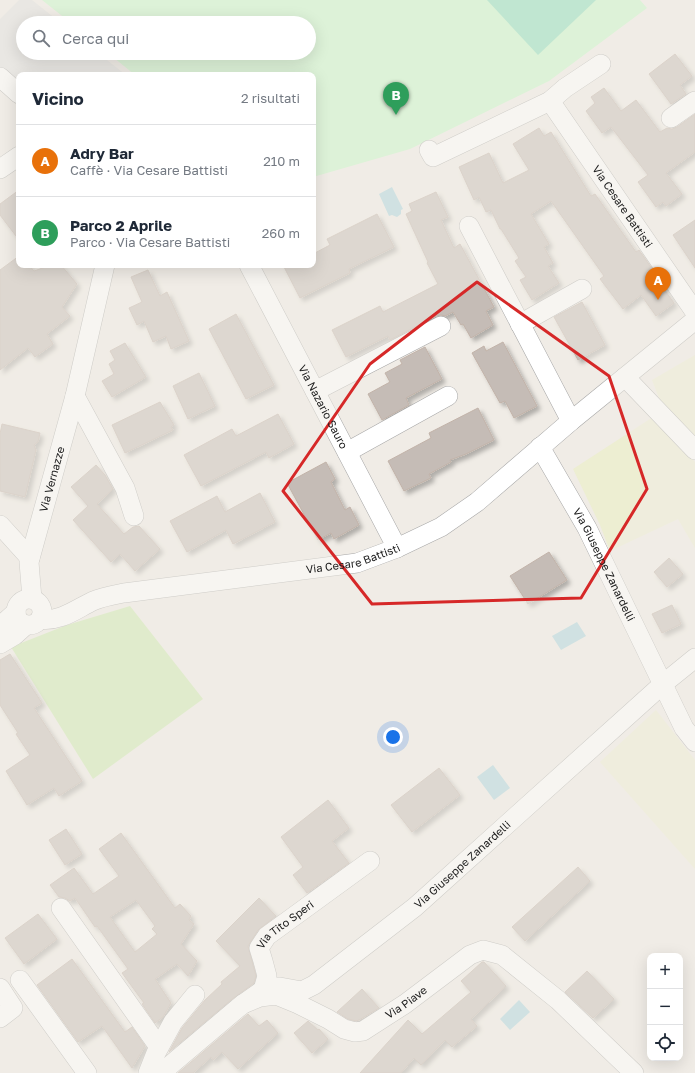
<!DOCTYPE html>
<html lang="it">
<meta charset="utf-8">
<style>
body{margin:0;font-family:"Golos Text",sans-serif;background:#f6f6f7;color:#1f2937}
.controls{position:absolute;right:12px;bottom:12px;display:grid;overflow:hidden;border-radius:8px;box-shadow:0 4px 16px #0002}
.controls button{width:36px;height:36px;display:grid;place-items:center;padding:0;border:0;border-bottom:1px solid #e0e1e3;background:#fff;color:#1f2937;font:20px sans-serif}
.you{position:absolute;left:393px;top:737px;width:14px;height:14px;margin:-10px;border:3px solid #fff;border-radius:50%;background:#1a73e8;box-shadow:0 0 0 6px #1a73e833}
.badge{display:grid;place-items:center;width:26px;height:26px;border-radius:50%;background:#0b8043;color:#fff;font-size:13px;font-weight:700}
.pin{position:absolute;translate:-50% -33px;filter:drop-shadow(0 1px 2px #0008)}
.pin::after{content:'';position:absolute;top:21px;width:14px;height:12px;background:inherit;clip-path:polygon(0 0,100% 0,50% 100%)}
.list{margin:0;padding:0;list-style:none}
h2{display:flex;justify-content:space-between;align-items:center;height:52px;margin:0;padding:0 16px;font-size:17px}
h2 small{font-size:13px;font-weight:400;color:#747a83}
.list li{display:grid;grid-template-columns:26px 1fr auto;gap:12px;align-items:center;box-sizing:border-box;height:72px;padding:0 16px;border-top:1px solid #e0e1e3}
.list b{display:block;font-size:15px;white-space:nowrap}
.list p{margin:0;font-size:13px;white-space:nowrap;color:#747a83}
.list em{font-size:13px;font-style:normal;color:#747a83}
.icon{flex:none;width:22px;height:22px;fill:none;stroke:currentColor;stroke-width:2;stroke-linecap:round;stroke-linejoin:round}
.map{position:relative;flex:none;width:695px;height:1073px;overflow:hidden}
.search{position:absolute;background:#fff;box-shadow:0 4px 16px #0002;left:16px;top:16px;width:300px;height:44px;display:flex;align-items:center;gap:10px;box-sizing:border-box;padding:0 14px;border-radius:22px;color:#747a83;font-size:15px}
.panel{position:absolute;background:#fff;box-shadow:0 4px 16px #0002;left:16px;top:72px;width:300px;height:196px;border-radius:8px}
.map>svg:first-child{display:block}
.farmland{fill:#edeed2}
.grass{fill:#cde9ae}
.park{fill:#c5f8c7}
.pitch{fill:#86ddb8}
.parking{fill:#e0e0e0}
.water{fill:#a8d3dd}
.building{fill:#c5bcb6;stroke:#c2b3a9;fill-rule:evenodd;filter:url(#shadow)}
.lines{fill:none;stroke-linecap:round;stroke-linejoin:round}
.minor-casing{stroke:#a7a7a7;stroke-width:20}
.minor{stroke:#fff;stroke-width:19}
.marked{fill:none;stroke:#d62828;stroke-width:3;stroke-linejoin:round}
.labels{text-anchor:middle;stroke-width:3;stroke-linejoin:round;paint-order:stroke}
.street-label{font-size:11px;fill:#202020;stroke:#fff}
</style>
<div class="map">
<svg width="695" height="1073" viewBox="0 0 695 1073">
<defs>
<filter id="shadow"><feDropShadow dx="3.5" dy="3.5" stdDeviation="2" flood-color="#0004"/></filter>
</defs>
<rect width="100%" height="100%" fill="#f0ece6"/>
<g class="farmland">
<path d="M695,355v85l-24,-24 -12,-18 -7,-18z"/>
<path d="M653,417l42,45v86l-17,-29 -68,32 -10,-26 -27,-56z"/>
<path d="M656,710l39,50v109l-95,-107z"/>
</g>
<path class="grass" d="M130,606l73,93 -110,80 -82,-132 56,-22z"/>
<path class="park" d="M42,0h598l7,8 -98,73 -139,68 -97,28v-102h-178l-27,-22h201v-30h-238z"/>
<path class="pitch" d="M487,0h109l-58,55z"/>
<path class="parking" d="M19,0h13l29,23h-38v30h75l28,22h-107v11l-19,-18v-49z"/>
<g class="water">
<path d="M392,187l11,22 -2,1v4l-4,3 -5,-2 -3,1 -10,-22z"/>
<path d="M577,622l9,14 -25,14 -9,-14z"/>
<path d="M493,765l17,23 -16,12 -17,-23z"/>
<path d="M519,1000l11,12 -20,18 -10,-11z"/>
</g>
<g class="building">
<path d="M675,54l17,22 -12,9 6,9 -15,10 -22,-30z"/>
<path d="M604,88l17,23 15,-11 24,32 7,-4 5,1 5,-2 18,-13v38l-29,21 16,21 -16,12 -3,-4 -7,5 -18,-25 10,-7 -37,-48 -9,6 -16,-22 9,-8 -4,-6z"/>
<path d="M539,128l5,8 7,-4 40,64 4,-2 41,58 3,-2 16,23 -2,1 21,29 -18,13 -15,-21 -18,14 -23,-30 4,-3 -53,-75 -20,13 18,30 -5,3 9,16 -5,3 11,17 -27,17 -12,-20 6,-3 -11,-16 4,-3 -18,-29h-1l-9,-19 -5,2 -7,-15 -5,3 -15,-33 30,-14 14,30 26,-13 -16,-26z"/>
<path d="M19,190v50l-19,-25v-11z"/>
<path d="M436,192l12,25 -7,3 13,28 6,-4 34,63 -8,4 7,14 -22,13 -8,-14 -2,1 -8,-13 -8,4 -4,-1 -5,1 -46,24 -2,-4 -42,21 -14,-27 48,-24 3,6 55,-28 -11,-21 1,-1 -22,-48 6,-3 -3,-7z"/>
<path d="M377,214l17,33 -45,22 1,4 -50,25 -17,-33h30v-11l17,-9 -3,-6z"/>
<path d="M695,220v48l-22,-33z"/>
<path d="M19,256v9h10l5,6 17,-6h10l16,19 -15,23 8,9 -23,18 6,10 -18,13 -7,-9 -28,22v-100z"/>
<path d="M148,270l12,26 7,-4 22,49 -18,8 -5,-13 -13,6 -9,-21 -7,4 -8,-17 13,-6 -11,-25z"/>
<path d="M582,302l23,43 -27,15 -24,-43z"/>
<path d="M236,314l38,71 -28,14 -37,-70z"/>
<path d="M503,342l34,64 -23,12 -9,-17 -5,2 -28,-50 12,-7 2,5z"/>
<path d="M125,343l21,34 -34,20 -10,-16 12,-7 -5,-10 6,-4 -5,-9z"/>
<path d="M425,347l17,32 -36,19 3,7 -27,15 -14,-26 22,-12 -5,-9 17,-9 -2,-4z"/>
<path d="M199,373l16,33 -27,13 -15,-33z"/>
<path d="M160,402l14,23 -3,2 2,3 -48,23 -13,-28z"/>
<path d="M478,408l16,32 -28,14 -16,6 1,2 -22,12 2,4 -27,13 -16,-30 43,-23 -2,-5z"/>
<path d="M278,414l16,30 -25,14 -3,-6 -65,34 -17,-31 48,-26 4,7z"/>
<path d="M2,424l38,9 -2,9 -4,3 2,5 -11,47 -25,-6v-57z"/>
<path d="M326,462l9,17 -4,3 14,28 5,-3 9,18 -25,14 -3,-6 -13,7 -31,-57z"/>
<path d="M96,465l9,10 8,14 -16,15 27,30 9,-7 6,-1 21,23 -25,22 -15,-17 -9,8 -38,-42 15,-14 -17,-19z"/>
<path d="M260,493l15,29 -42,22 -7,-14 -39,22 -17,-31 47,-25 8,16z"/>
<path d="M549,552l18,28 -39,24 -18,-28z"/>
<path d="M669,558l14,16 -16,13 -13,-15z"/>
<path d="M672,605l9,19 -19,9 -10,-19z"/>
<path d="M10,654l32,49 -8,5 48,73 -23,15 -5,-8 -27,17 -21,-34 24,-16 -14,-21 2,-1 -18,-28v-45z"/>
<path d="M439,768l21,27 -48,37 -21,-27z"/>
<path d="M328,800l21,28 -17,13 17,22 -42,30 -14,-18 10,-8 -22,-30z"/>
<path d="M66,829l16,25 -17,11 -16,-25z"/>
<path d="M121,833l54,75 5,-4 11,12 -2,4 5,4 -13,20 16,17 -9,15 -11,-12 -22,15 16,24 -8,14 -8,6 -13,-19 2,-1 -22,-30 6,-4 -31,-43 -2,1 -20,-29 -5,3 -5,-3 -6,-1 -9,-12 24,-17 19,26 26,-18 -20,-27zM136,900l19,26 -3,3 5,5 -22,18 -25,-35z"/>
<path d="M578,867l12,14 -65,60 -13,-14z"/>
<path d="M259,898l17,18 -18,14 -10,16 8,30 -2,7 -23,17 -62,52 13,-24 23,-28 17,-16 -1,-2 19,-16 -24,-25z"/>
<path d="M38,914l19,25 -33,25 -19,-26z"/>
<path d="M72,959l53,73 7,-5 13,19 -13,22 -30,-42 -24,16 -41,-57z"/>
<path d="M482,962h2l22,24 -35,33 6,7 -25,21 -7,-7 -24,25 -7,-7 -13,15h-41l48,-53 14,14 49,-42 -10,-11z"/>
<path d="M587,971l27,28 -21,19 -28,-26z"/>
<path d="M362,989l17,19 -20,12 -3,1 -8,-2 -11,-7z"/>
<path d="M248,1014l11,12 8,-6 11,13 -40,36 -16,-17 -9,8 -2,-3 -18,16h-15z"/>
<path d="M308,1021l10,9 1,-1 9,10 -16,14 -18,-20z"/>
</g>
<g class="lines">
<defs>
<g id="minor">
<path d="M0,77l19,17"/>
<path id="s1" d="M550,101l145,211"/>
<path d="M671,118l24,-17"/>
<path d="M429,150l4,7 117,-56 15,-13 36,-24"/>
<path d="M0,169l19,-13"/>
<path d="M469,226l102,195"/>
<path id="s2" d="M249,265l148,283"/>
<path d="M520,324l62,-35"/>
<path d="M625,377l70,73"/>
<path d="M315,391l126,-65"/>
<path d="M75,396l50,92 9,28"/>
<path id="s3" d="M540,447l47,81 97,200 11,14"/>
<path d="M347,452l101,-56"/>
<path d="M0,525l30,33"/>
<path id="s4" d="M32,599l-3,-37 46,-166 30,-131"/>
<circle cx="29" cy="612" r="13"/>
<path id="s5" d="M40,619c21,3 36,-10 53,-18 9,-4 21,-6 31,-8l233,-30 40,-15 44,-21 36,-25 94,-81 124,-101"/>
<path d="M0,626l16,-14"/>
<path d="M0,644l15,-9 11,-10"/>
<path d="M61,908l98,139"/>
<path d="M20,980l67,93"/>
<path d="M0,988l13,20 -13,10"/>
<path id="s6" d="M263,990l4,-14 -4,-15 -4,-13 8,-12 103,-75"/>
<path id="s7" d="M243,1004l20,-14 8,-3h9l22,4 12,-6 101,-78 248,-223 32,-26"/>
<path d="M148,1073l8,-20 17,-31 22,-27"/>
<path id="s8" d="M161,1073l77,-65 5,-4 17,-7 16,-2 22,9 30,15 16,10 11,3 8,-1 42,-27 65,-49 13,-5 19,5 56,45 76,73"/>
</g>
</defs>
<use href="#minor" class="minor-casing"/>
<use href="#minor" class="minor"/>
</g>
<path d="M0 0H695V1073H0ZM477,282l132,94 38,113 -66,109 -209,6 -89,-113 87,-127z" fill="#f0ece6" fill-opacity=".55" fill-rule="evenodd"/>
<path class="marked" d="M477,282l132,94 38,113 -66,109 -209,6 -89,-113 87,-127z"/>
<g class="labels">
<g class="street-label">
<text dy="4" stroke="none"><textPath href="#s1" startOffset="128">Via Cesare Battisti</textPath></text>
<text dy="4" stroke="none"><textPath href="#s2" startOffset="160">Via Nazario Sauro</textPath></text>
<text dy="4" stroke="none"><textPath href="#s4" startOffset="123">Via Vernazze</textPath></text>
<text dy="4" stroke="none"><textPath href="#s5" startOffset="321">Via Cesare Battisti</textPath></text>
<text dy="4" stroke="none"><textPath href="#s3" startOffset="134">Via Giuseppe Zanardelli</textPath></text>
<text dy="4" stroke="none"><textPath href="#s7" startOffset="269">Via Giuseppe Zanardelli</textPath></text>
<text dy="4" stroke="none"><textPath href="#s6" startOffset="79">Via Tito Speri</textPath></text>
<text dy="4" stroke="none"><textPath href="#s8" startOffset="289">Via Piave</textPath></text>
</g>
</g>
</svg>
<div class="controls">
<button>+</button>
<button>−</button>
<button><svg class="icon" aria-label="locate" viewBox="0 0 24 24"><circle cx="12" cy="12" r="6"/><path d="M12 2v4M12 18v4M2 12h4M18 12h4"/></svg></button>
</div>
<div class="you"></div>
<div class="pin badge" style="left:658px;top:300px;background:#e8710a">A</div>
<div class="pin badge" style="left:396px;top:115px;background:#2e9e5b">B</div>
<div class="search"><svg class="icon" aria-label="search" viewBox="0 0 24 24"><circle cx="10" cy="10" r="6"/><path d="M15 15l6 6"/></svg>Cerca qui</div>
<section class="panel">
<h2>Vicino<small>2 risultati</small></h2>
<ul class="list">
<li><span class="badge" style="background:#e8710a">A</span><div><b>Adry Bar</b><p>Caffè · Via Cesare Battisti</p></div><em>210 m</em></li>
<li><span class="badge" style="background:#2e9e5b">B</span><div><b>Parco 2 Aprile</b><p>Parco · Via Cesare Battisti</p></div><em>260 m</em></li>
</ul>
</section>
</div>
